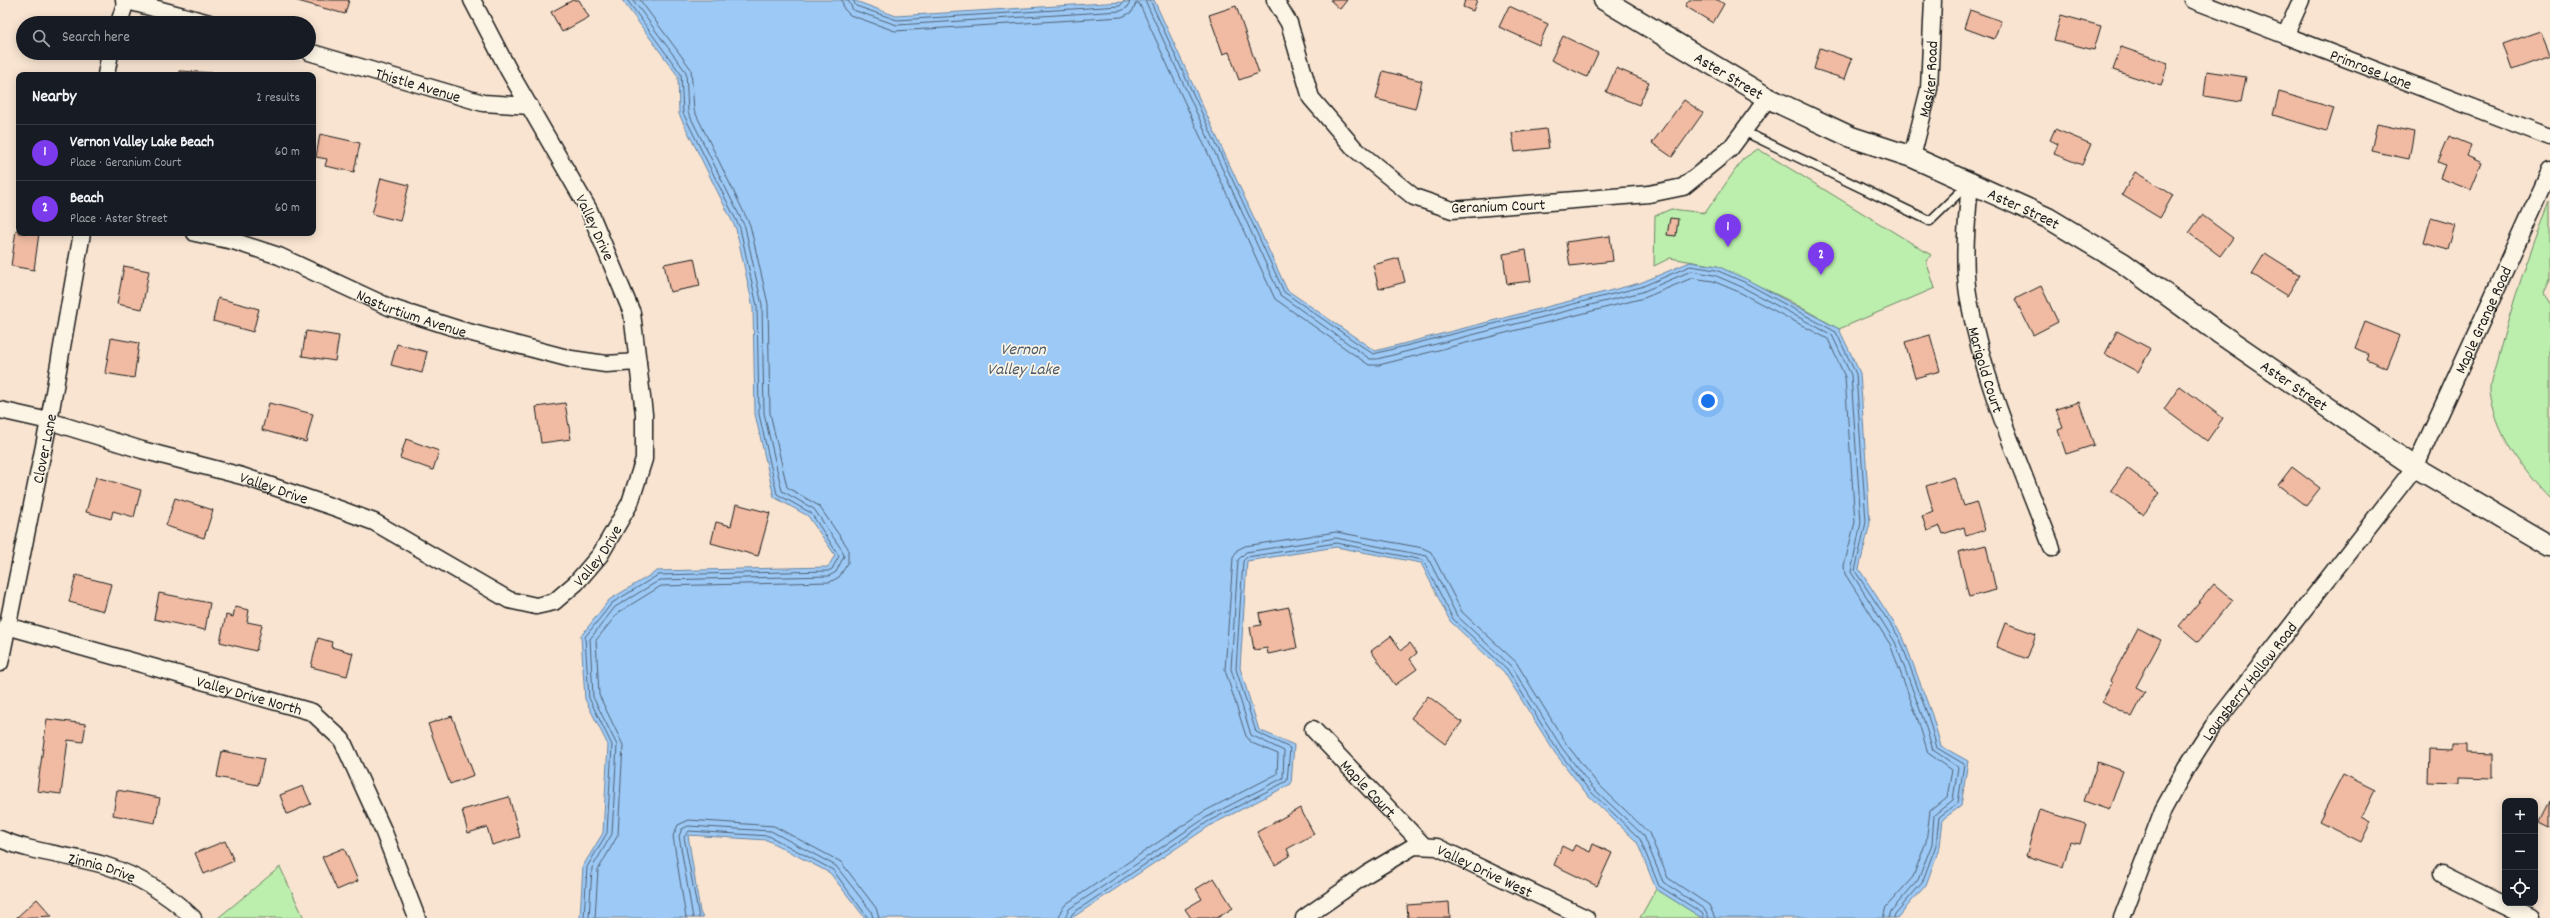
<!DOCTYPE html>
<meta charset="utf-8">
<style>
body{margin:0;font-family:Dekko,sans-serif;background:#242831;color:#f1f3f6}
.controls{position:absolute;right:12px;bottom:12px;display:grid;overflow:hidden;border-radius:8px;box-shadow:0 2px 10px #0003}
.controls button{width:36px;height:36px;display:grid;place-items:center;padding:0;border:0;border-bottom:1px solid #363941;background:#171b24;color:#f1f3f6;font:20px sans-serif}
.you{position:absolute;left:1708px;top:401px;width:14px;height:14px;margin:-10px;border:3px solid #fff;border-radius:50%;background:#1a73e8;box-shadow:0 0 0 6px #1a73e833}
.badge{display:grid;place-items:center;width:26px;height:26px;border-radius:50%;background:#7c3aed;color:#fff;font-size:13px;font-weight:700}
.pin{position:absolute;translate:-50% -33px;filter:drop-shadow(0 1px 2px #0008)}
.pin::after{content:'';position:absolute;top:21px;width:14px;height:12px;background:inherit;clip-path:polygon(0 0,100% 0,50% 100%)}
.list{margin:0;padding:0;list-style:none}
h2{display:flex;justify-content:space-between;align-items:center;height:52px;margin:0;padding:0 16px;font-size:17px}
h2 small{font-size:13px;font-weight:400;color:#9ea1a6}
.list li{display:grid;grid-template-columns:26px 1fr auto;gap:12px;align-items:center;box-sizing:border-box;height:56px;padding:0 16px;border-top:1px solid #363941}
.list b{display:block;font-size:15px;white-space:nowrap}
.list p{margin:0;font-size:13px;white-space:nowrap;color:#9ea1a6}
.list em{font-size:13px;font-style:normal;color:#9ea1a6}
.icon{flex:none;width:22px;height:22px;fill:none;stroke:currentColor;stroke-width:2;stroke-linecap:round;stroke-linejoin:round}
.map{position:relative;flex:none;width:2550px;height:918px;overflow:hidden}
.search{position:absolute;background:#171b24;box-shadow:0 2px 10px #0003;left:16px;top:16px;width:300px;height:44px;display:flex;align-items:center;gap:10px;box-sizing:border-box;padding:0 14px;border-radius:22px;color:#9ea1a6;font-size:15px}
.panel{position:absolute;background:#171b24;box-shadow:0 2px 10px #0003;left:16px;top:72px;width:300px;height:164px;border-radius:8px}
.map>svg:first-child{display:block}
.green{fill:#bceead;stroke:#6c8564}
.water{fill:#9cc9f6;stroke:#69849f}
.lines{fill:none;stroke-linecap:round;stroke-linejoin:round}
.shore{stroke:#4f6173;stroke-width:1}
.building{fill:#f0bba2;stroke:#1c1c1c}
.service-casing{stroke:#1c1c1c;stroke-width:11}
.minor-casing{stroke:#1c1c1c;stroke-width:19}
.tertiary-casing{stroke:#1c1c1c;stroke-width:23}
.service{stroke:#fcf5e5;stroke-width:8}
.minor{stroke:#fcf5e5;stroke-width:16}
.tertiary{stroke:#fcf5e5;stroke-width:20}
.labels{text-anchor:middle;stroke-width:3.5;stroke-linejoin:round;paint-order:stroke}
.street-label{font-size:16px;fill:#1c1c1c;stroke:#fcf5e5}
.water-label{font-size:17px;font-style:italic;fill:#495968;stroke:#fcf5e5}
</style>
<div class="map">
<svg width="2550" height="918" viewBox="0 0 2550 918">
<rect width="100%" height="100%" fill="#f8e4d1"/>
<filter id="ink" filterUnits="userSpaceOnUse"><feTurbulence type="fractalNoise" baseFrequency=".025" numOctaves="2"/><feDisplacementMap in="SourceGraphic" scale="8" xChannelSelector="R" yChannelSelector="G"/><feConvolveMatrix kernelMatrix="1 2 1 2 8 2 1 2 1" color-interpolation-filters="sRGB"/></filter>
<g filter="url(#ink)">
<g class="green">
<path d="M1758,149l173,106 -5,6 9,27 -96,41 -51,-29 -71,-34 -47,-8 -16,8 1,-50 16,-7 34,4 38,-54z"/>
<path d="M2550,201v78l-7,15 7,11v194c-28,-29 -55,-66 -60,-107 -1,-10 6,-25 8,-35 14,-53 31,-105 52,-156z"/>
<path d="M280,867l24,51h-86z"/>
<path d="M1656,889l46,29h-62z"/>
</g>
<path class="water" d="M622,0h231l43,16 258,-16 133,290 88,61 265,-68 50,-21 27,4 29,13 93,50 21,44 10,150 -11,46 44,68 29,78 9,31 27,15 -7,45 -18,13 -3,27 -14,39 -29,33h-195l-46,-29 -19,-47 -51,-49 -31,-40 -51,-81 -54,-51 -29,-58 -85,-16 -89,14 -7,107 19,62 35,15 -3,39 -80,41 -139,93h-207l-35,-45 -63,-33 -79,-5 12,77 3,6h-123l3,-52 20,-33 5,-88 -23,-46 -4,-63 28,-36 48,-29 171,-4 7,-12 -27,-39 -34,-19 -19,-83 -2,-107 -17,-78 -57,-115 -1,-38z"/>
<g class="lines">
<g class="shore">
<path d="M842,0l2,9 6,6 45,16 227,-14 10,-5 4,-9h3l136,296 94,66h10l265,-67 48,-20 21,3 26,11 89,47 17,38 10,145 -11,44 1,8 45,70 28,76 10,33 24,17 -5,27 -17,14 -4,31 -13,35 -27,30 -3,11"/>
<path d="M848,0l5,10 44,15 224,-14 7,-4 2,-7"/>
<path d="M853,0l3,6 41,14 223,-14 5,-6"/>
<path d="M1145,0l135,295 90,64h7l265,-67 49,-21 23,4 28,12 90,48 19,40 10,147 -10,50 44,70 28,76 10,32 25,17 -5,33 -19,15 -2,29 -14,36 -27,31 -2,7"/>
<path d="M1150,0l134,292 89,62 268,-67 49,-21 26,4 28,12 92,50 20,42 10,148 -11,49 45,68 28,77 9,32 27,16 -6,39 -19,14 -3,28 -14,38 -27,31 -1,4"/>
<path d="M584,918l3,-51 20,-34 5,-88 -23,-47 -4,-61 27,-34 46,-28 170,-4 4,-2 7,-13 -28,-43 -34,-19 -18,-80 -2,-108 -17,-78 -57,-115 -2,-39 -54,-74"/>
<path d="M589,918l3,-50 20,-34 5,-89 -24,-48 -3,-58 25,-32 45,-27 169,-4 7,-4 8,-16 -2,-6 -28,-41 -32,-18 -18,-78 -2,-108 -17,-78 -57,-115 -2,-40 -53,-72"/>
<path d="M595,918l3,-48 20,-35 5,-90 -24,-50 -3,-55 23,-28 42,-26 169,-4 9,-5 9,-14v-15l-29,-42 -32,-19 -17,-74 -2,-109 -18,-79 -56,-115 -3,-41 -51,-69"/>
<path d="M686,918l-13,-82 5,-11 11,-5 85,6 67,36 35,46 3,10"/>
<path d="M693,918l-14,-82 3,-7 6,-3 83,5 65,35 35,45 2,7"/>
<path d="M699,918l-15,-81 5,-6 80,5 64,34 35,48"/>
<path d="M1059,918l2,-8 5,-6 137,-92 74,-38 1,-20 -26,-11 -6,-7 -21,-66 8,-112 4,-8 8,-4 91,-14 87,16 8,4 31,60 54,50 51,83 30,38 52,50 19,45 41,27 6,13"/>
<path d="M1065,918l4,-9 138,-92 76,-39 1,-27 -33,-16 -20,-66 7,-109 8,-8 90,-14 91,18 30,60 54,50 51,82 30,39 52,49 19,46 41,27 5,9"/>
<path d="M1070,918l3,-5 136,-92 78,-40 3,-33 -34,-16 -20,-63 7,-108 4,-4 89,-14 87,17 30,59 54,50 51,82 31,39 51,49 19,47 43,27 2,5"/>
</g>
</g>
<g class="building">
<path d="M294,0h55l-4,14z"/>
<path d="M573,0h6l10,17 -27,15 -11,-20z"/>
<path d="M1330,0h17l-7,9z"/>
<path d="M1465,0h12l-4,11 -10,-4z"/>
<path d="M1689,0h29l6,4 -11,19 -28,-17z"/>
<path d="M1236,6l23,67 -20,7 -10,-28 -6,2 -14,-39z"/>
<path d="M1509,6l39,18 -9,21 -40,-18z"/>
<path d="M1970,10l31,11 -7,18 -30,-11z"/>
<path d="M2061,15l40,11 -7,24 -40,-10z"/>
<path d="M2540,31l10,25 -38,14 -9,-26z"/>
<path d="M1563,36l35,17 -11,24 -36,-17z"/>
<path d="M2121,47l47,16 -7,23 -48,-16z"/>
<path d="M1820,48l32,11 -7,20 -31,-10z"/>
<path d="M1616,68l33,14 -10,23 -33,-13z"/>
<path d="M179,71l37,2v2h-37z"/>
<path d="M1383,71l39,10 -7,28 -39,-10z"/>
<path d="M2207,71l39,6 -5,25 -37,-6z"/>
<path d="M2279,92l55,16 -7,23 -54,-16z"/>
<path d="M1684,100l19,13 -31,44 -20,-14z"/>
<path d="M2377,124l37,8 -5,27 -38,-8z"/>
<path d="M1546,129l3,19 -34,4 -3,-19z"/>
<path d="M2055,129l36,15 -9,21 -28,-11 4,-10 -8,-4z"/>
<path d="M320,134l40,9 -6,29 -29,-6 2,-7 -11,-2z"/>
<path d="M2449,136l22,9 -4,11 15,7 -11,27 -31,-12 5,-13 -7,-3z"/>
<path d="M2135,172l38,23 -13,23 -38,-23z"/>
<path d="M381,178l28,7 -9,36 -28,-7z"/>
<path d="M2202,215l31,23 -13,18 -31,-23z"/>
<path d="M1670,218l8,1 -2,17 -9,-1z"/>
<path d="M2431,218l24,7 -7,25 -24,-7z"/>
<path d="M16,230h3v3h20l-5,37 -23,-4z"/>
<path d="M1610,236l3,25 -43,5 -4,-24z"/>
<path d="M1526,250l5,31 -24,3 -4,-30z"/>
<path d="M2265,253l35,22 -13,21 -35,-22z"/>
<path d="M694,258l6,28 -30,6 -6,-28z"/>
<path d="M1399,258l6,24 -26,7 -6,-24z"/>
<path d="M124,266l25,5 -7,38 -25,-5z"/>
<path d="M2041,286l17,36 -25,13 -18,-36z"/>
<path d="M218,298l41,11 -6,23 -40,-11z"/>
<path d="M2365,322l35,14 -13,32 -21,-9 2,-5 -13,-6z"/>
<path d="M306,331l33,5 -4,25 -33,-5z"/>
<path d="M2117,331l34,18 -13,23 -33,-18z"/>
<path d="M1930,335l10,36 -25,7 -10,-36z"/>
<path d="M111,338l28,5 -5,35 -29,-5z"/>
<path d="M397,344l30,8 -5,21 -31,-8z"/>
<path d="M2180,386l43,32 -16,23 -43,-32z"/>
<path d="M2079,402l15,43 -28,9 -8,-24 5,-2 -7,-19z"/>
<path d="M269,403l44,11 -7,28 -44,-12z"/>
<path d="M565,403l6,36 -30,4 -5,-36z"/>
<path d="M406,439l33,12 -6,19 -33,-12z"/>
<path d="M2292,467l28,21 -14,18 -28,-21z"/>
<path d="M2127,468l33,25 -17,22 -32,-25z"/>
<path d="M96,477l45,13 -7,27 -21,-6 -2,8 -25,-7z"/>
<path d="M1954,477l10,29 12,-4 9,28 -19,6 -2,-9 -21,7 -3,-8 -13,5 -5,-15 12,-4 -8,-26z"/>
<path d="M175,498l38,12 -9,28 -38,-12z"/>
<path d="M736,504l34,9 -12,43 -47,-13 5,-21 15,4z"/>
<path d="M1986,545l10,45 -27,7 -11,-45z"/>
<path d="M76,575l35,9 -7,27 -35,-9z"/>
<path d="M2214,584l19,16 -35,42 -19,-16z"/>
<path d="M159,593l51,10 -5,27 -51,-11z"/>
<path d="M235,607l14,3 -2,12 15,3 -6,26 -36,-9 6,-27 7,2z"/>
<path d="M1289,607l8,41 -29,6 -1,-6 -13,2 -4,-23 11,-2 -2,-12z"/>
<path d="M2005,623l31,11 -9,25 -31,-12z"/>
<path d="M2138,628l23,12 -25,47 9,5 -13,25 -30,-16 10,-18 -2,-2z"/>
<path d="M1391,636l10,14 9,-7 7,10 -7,6 7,10 -22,16 -24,-34z"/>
<path d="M318,638l14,4 -1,5 22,6 -6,23 -36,-9z"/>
<path d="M1428,696l34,26 -17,22 -34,-26z"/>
<path d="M452,716l22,59 -24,9 -22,-60z"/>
<path d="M47,719l39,5 -3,18 -15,-2 -7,54 -24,-3z"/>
<path d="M2451,745h16v8l26,1v24l-33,-1v6l-32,-1 1,-32 22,1z"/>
<path d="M222,751l42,8 -6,26 -41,-8z"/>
<path d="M2098,762l25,9 -14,39 -25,-9z"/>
<path d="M2343,774l32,16 -13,27 9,5 -10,20 -42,-21z"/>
<path d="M303,786l8,18 -24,10 -7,-19z"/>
<path d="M117,790l43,8 -5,25 -42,-8z"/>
<path d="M509,797l11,40 -28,8 -5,-18 -19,6 -6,-23z"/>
<path d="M2550,801v25l-10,-5z"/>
<path d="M1300,808l14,26 -27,15 3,7 -15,9 -18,-33z"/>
<path d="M2039,810l47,14 -6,20 -10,-2 -7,25 -37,-11z"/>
<path d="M225,841l9,20 -30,13 -9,-21z"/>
<path d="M1593,844l19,9 -15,33 -43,-21 8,-19 10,5 3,-6 15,7z"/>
<path d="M344,848l14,33 -21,9 -15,-33z"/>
<path d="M1214,878l19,30 -16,10h-26l-6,-9 17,-10 -6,-10z"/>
<path d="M37,899l15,17 -36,2z"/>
<path d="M1449,902l1,16h-42l-1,-13z"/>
</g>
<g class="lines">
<defs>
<path id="service" d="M1743,131l187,90 39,-38"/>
<g id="minor">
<path d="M124,0l85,23"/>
<path d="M1275,0l14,23 22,75 44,51 59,48 38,13 197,-16 34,-7 47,-38 38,-51"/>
<path id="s1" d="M2193,0l357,137"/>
<path d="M119,23l7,-22"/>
<path d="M2286,34l15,-34"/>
<path id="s2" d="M309,52l174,51 47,3"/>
<path d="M106,75l4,-22"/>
<path id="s3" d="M1912,157l17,-68 4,-89"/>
<path id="s4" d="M1970,182c-3,39 -8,80 -1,118 15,86 53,168 83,248"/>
<path id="s5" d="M195,233l38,8 46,15 110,51 72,23 110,29 35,5 32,-2"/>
<path id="s6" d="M0,410l49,11 93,29 100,26 97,33 35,13 135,78 27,6 18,-4 22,-19 24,-28 30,-52 14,-44v-45l-12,-101 -43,-103 -80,-139 -37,-71"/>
<path id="s7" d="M7,626l305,86 30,28 41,90 34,88"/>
<path id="s8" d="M0,663l49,-242 33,-188"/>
<path id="s9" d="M1313,729l111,117"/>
<path id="s10" d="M0,839c33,14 70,16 104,26 35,11 63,28 89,53"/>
<path d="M2442,874l88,44"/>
<path id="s11" d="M1304,918l63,-44 47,-28 23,1 149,71"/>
<path id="s12" d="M2122,918l41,-108 23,-42 27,-42 202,-259 135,-296"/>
</g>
<g id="tertiary">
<path id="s13" d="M1604,0l164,98 83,39 61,20 136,61 75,45 96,70 196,134 135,79"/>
</g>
</defs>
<use href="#service" class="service-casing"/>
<use href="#minor" class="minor-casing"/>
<use href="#tertiary" class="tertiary-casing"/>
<use href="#service" class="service"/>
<use href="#minor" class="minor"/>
<use href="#tertiary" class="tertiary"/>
</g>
</g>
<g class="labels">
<g class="street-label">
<text dy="6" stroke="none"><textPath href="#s1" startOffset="191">Primrose Lane</textPath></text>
<text dy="6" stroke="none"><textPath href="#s13" startOffset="146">Aster Street</textPath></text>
<text dy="6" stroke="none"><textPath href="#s3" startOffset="80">Masker Road</textPath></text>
<text dy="6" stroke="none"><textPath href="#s2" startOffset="114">Thistle Avenue</textPath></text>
<text transform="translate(1498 205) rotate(-2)" y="6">Geranium Court</text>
<text dy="6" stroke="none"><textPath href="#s13" startOffset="470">Aster Street</textPath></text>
<text transform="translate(596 227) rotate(65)" y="6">Valley Drive</text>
<text dy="6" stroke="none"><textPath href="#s5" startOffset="232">Nasturtium Avenue</textPath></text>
<text dy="6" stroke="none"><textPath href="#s12" startOffset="704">Maple Grange Road</textPath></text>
<text dy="6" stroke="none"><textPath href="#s4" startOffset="190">Marigold Court</textPath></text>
<text dy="6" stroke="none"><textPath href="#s13" startOffset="794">Aster Street</textPath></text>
<text dy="6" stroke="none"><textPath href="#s8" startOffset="219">Clover Lane</textPath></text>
<text dy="6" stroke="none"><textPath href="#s6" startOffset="285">Valley Drive</textPath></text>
<text dy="6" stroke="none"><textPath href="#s6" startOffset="657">Valley Drive</textPath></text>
<text dy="6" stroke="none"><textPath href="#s12" startOffset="271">Lounsberry Hollow Road</textPath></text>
<text dy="6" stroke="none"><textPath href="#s7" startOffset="252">Valley Drive North</textPath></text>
<text dy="6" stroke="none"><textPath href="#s9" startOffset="81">Maple Court</textPath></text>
<text dy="6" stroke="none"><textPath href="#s10" startOffset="106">Zinnia Drive</textPath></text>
<text dy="6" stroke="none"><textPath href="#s11" startOffset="208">Valley Drive West</textPath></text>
</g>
<g class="water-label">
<text x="1023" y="354">Vernon<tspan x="1023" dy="20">Valley Lake</tspan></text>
</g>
</g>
</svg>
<div class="controls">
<button>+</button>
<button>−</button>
<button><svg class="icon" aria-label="locate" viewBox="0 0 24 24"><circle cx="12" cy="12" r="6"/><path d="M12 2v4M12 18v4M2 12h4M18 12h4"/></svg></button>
</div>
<div class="you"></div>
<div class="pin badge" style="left:1728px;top:247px">1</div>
<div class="pin badge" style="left:1821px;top:275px">2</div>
<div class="search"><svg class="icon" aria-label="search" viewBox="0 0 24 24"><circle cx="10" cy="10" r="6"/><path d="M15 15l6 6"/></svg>Search here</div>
<section class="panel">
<h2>Nearby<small>2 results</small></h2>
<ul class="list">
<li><span class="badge">1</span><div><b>Vernon Valley Lake Beach</b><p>Place · Geranium Court</p></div><em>60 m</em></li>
<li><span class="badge">2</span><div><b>Beach</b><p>Place · Aster Street</p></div><em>60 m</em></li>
</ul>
</section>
</div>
